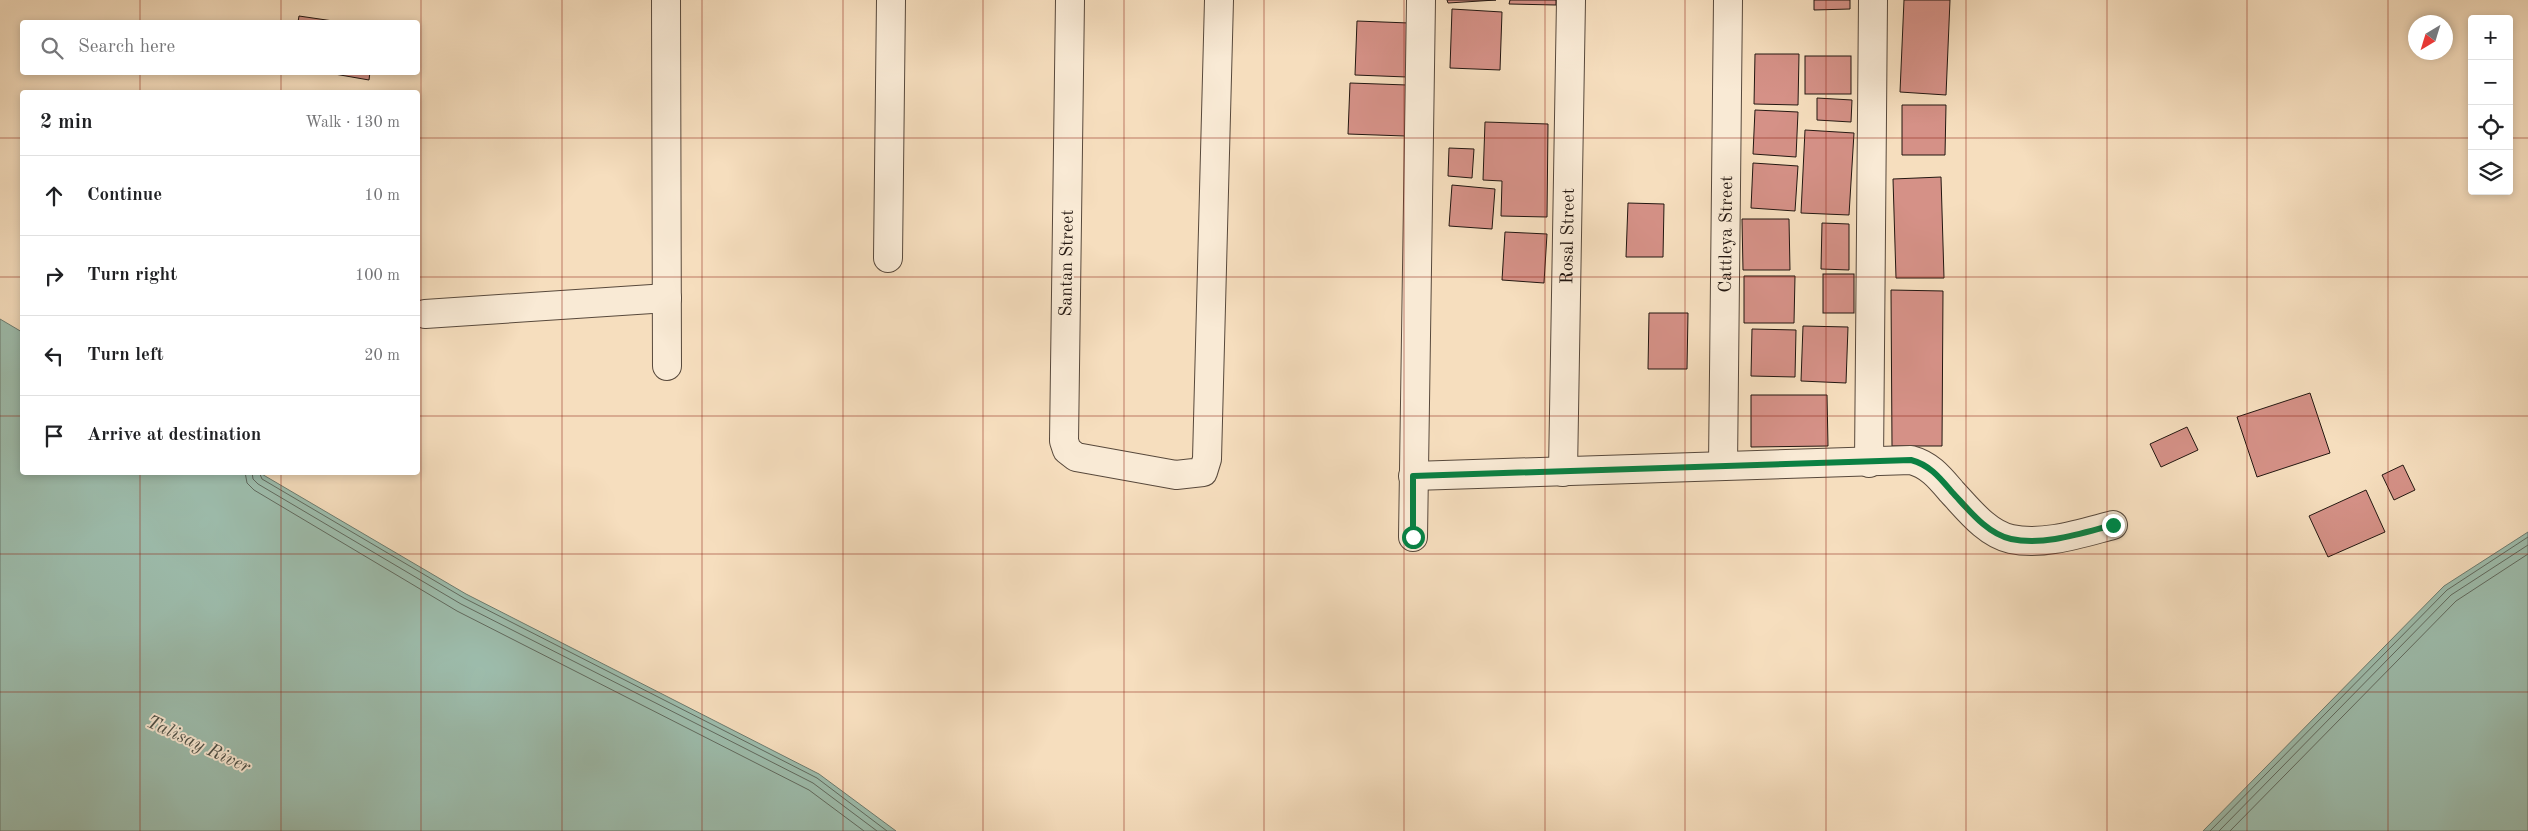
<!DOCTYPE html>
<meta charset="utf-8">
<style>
body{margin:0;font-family:"Old Standard TT",serif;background:#f2f2f2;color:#202124}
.controls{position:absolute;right:15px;top:15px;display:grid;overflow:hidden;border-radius:5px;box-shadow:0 2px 8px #0003}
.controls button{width:45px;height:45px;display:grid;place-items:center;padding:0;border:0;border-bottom:1px solid #e0e0e0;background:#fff;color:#202124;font:25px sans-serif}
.compass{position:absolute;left:2408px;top:15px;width:45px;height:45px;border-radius:50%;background:#fff;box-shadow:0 2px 8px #0003;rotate:218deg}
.stop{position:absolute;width:15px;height:15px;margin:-11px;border:4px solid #0b8043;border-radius:50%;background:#fff}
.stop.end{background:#0b8043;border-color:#fff;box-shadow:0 1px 5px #0008}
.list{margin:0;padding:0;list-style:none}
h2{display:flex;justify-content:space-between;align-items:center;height:65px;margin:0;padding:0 20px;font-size:21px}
h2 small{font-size:16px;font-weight:400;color:#757577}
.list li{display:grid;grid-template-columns:32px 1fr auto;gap:15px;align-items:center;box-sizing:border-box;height:80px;padding:0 20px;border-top:1px solid #e0e0e0}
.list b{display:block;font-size:19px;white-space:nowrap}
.list em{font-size:16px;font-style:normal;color:#757577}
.icon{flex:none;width:28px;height:28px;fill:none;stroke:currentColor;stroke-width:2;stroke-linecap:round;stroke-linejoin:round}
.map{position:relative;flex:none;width:2528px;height:831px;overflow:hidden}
.search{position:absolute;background:#fff;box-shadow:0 2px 8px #0003;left:20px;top:20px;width:400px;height:55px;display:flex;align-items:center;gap:12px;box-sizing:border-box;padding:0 18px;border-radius:5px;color:#757577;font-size:19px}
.panel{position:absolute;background:#fff;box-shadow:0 2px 8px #0003;left:20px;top:90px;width:400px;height:385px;border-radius:5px}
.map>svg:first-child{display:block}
.water{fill:#9dbdad;stroke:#6c7b6f}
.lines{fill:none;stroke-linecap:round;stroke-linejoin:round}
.shore{stroke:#606a5f;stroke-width:1}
.building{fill:#d59187;stroke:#231711}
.minor-casing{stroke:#58493c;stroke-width:30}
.minor{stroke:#f9ead5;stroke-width:28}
.route{stroke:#0b8043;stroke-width:6}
.grid{fill:none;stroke:#8f2418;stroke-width:1;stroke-opacity:0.55}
.labels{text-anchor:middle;stroke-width:4;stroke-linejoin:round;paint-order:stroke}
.street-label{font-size:18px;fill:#231711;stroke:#f9ead5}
.water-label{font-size:19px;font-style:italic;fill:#4e5148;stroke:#f9ead5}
</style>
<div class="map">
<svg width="2528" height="831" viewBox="0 0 2528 831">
<rect width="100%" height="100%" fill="#f6debe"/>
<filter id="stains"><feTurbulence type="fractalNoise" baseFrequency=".004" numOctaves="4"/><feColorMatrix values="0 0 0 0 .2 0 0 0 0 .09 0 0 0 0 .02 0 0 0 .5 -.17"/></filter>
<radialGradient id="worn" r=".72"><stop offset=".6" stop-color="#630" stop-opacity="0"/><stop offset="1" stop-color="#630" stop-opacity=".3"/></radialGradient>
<g class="water">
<path d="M0,319l22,13v140l238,1 206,121 353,180 77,57h-896z"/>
<path d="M2528,532v299h-325l241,-245z"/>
</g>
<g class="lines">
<g class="shore">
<path d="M245,472l2,11 7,7 203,121 352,179 55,41"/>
<path d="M252,472l1,7 5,5 203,120 352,179 64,48"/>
<path d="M259,472l3,7 202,119 353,180 70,53"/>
<path d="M2210,831l237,-241 81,-53"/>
<path d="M2219,831l232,-236 77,-50"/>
<path d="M2230,831l226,-230 72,-47"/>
</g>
</g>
<g class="building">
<path d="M1447,0h49l-48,3z"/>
<path d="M1510,0h46v5l-47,-1z"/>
<path d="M1814,0h36v9l-36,1z"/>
<path d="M1904,0h46l-4,95 -46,-3z"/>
<path d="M1452,9l50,3 -2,58 -50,-2z"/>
<path d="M299,16l41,6h-42z"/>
<path d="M1357,21l52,2 -2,54 -52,-2z"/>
<path d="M1755,54h44l-1,51 -44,-1z"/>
<rect x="1805" y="56" width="46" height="38"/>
<path d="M323,72h47l-1,8z"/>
<path d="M1350,83l57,2 -2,51 -57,-2z"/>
<path d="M1817,98l35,2 -1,22 -34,-2z"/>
<path d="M1902,105h44l-1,50h-43z"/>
<path d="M1755,110l43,2 -2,45 -43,-3z"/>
<path d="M1485,122l63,2 -1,93 -46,-1 1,-35 -19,-1z"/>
<path d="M1805,130l49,3 -5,82 -48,-2z"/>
<path d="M1449,148l25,1 -2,29 -24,-2z"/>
<path d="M1753,163l45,3 -3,45 -44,-3z"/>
<path d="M1941,177l3,101h-48l-3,-99z"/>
<path d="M1452,185l43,4 -3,40 -43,-3z"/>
<path d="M1628,203l36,1 -1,53h-37z"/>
<path d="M1742,219h47l1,51h-47z"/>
<path d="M1822,223l27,1v46l-28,-1z"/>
<path d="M1505,232l42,2 -3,49 -42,-3z"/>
<rect x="1823" y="274" width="31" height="39"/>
<path d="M1744,276h51l-1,47h-50z"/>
<path d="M1891,290l52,1 -1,155h-50z"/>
<path d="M1649,313h39l-1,56h-39z"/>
<path d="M1803,326l45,1 -2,56 -45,-2z"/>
<path d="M1752,329l44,1 -1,47 -44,-1z"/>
<path d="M2310,393l20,60 -73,24 -20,-60z"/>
<path d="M1751,395h76l1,51 -77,1z"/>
<path d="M2187,427l11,23 -37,17 -11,-23z"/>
<path d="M2403,465l12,25 -21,10 -12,-25z"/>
<path d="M2366,490l19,42 -57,25 -19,-41z"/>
</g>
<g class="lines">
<defs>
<g id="minor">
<path d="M666,0l1,366"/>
<path d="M1070,0l-6,441 3,9 9,7 100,18 27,-3 4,-13 12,-459"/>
<path d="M888,258l3,-258"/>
<path d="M425,314l242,-16"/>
<path d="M1869,463l4,-463"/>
<path id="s1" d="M1723,466l5,-466"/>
<path id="s2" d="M1563,472l8,-472"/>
<path d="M1413,476l498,-16c19,5 29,18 41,32 16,17 35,42 59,47 33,7 71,-6 102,-14"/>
<path d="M1413,537l8,-537"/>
</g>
</defs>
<use href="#minor" class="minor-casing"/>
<use href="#minor" class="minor"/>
</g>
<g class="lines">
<path class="route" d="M1413,537v-61l498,-16c19,5 29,18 41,32 16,17 35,42 59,47 33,7 71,-6 102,-14"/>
</g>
<path class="grid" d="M140,0v22M281,0v22M421,0v831M562,0v831M702,0v831M843,0v831M983,0v831M1124,0v831M1264,0v831M1404,0v831M1545,0v831M1685,0v831M1826,0v831M1966,0v831M2107,0v831M2247,0v831M2388,0v831M140,72v20M281,72v20M0,138h22M418,138h2054M2509,138h19M0,277h22M418,277h2110M0,416h22M418,416h2110M140,472v359M281,472v359M0,554h2528M0,692h2528"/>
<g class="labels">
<g class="street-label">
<text dy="6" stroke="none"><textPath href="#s1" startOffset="232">Cattleya Street</textPath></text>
<text dy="6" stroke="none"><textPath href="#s2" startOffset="236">Rosal Street</textPath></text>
<text transform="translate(1066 263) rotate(-89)" y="6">Santan Street</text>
</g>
<g class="water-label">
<text transform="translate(199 743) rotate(25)" y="7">Talisay River</text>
</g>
</g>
<rect width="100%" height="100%" filter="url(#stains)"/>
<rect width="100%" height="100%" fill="url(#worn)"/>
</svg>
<div class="controls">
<button>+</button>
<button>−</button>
<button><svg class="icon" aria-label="locate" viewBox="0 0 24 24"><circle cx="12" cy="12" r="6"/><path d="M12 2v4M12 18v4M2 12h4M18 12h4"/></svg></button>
<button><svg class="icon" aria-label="layers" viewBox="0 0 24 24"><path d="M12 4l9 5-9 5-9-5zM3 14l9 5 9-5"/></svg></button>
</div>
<svg class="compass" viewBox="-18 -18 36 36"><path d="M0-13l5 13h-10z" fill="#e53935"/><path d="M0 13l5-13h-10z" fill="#757577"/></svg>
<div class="stop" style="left:1413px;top:537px"></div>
<div class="stop end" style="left:2113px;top:525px"></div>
<div class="search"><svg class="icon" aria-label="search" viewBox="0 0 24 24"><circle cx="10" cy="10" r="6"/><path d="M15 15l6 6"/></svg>Search here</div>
<section class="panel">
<h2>2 min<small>Walk · 130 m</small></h2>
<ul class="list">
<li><svg class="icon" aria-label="ahead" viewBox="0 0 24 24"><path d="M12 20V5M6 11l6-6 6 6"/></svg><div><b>Continue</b></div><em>10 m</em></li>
<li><svg class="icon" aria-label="right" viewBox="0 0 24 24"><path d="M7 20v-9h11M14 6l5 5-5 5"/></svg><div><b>Turn right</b></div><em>100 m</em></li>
<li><svg class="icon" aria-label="left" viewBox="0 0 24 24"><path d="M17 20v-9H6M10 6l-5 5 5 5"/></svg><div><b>Turn left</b></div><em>20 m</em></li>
<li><svg class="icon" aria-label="arrive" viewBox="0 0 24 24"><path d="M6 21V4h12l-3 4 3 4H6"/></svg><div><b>Arrive at destination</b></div></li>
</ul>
</section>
</div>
